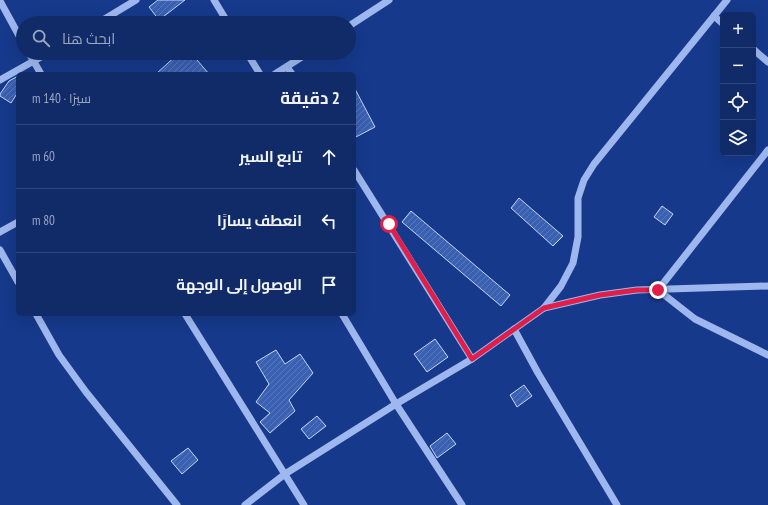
<!DOCTYPE html>
<html lang="ar">
<meta charset="utf-8">
<style>
body{margin:0;font-family:"PT Sans Narrow",Cairo,sans-serif;background:#19336e;color:#f1f3f6;direction:rtl}
.controls{position:absolute;right:12px;top:12px;display:grid;overflow:hidden;border-radius:6px;box-shadow:0 4px 16px #0002}
.controls button{width:36px;height:36px;display:grid;place-items:center;padding:0;border:0;border-bottom:1px solid #30477c;background:#102b68;color:#f1f3f6;font:20px sans-serif}
.stop{position:absolute;width:12px;height:12px;margin:-9px;border:3px solid #e11d48;border-radius:50%;background:#fff}
.stop.end{background:#e11d48;border-color:#fff;box-shadow:0 1px 4px #0008}
.list{margin:0;padding:0;list-style:none}
h2{display:flex;justify-content:space-between;align-items:center;height:52px;margin:0;padding:0 16px;font-size:17px}
h2 small{font-size:13px;font-weight:400;color:#9ca7c0}
.list li{display:grid;grid-template-columns:26px 1fr auto;gap:12px;align-items:center;box-sizing:border-box;height:64px;padding:0 16px;border-top:1px solid #30477c}
.list b{display:block;font-size:15px;white-space:nowrap}
.list em{font-size:13px;font-style:normal;color:#9ca7c0}
.icon{flex:none;width:22px;height:22px;fill:none;stroke:currentColor;stroke-width:2;stroke-linecap:round;stroke-linejoin:round}
.map{position:relative;flex:none;width:768px;height:505px;overflow:hidden;direction:ltr}
.search{position:absolute;background:#102b68;box-shadow:0 4px 16px #0002;left:16px;top:16px;width:340px;height:44px;display:flex;align-items:center;gap:10px;box-sizing:border-box;padding:0 14px;border-radius:22px;color:#9ca7c0;font-size:15px}
.panel{position:absolute;background:#102b68;box-shadow:0 4px 16px #0002;left:16px;top:72px;width:340px;height:244px;border-radius:6px;direction:rtl}
.map>svg:first-child{display:block}
.building{fill:url(#building-hatch);stroke:#c5d6fb}
.lines{fill:none;stroke-linecap:round;stroke-linejoin:round}
.minor{stroke:#9eb8ef;stroke-width:7}
.route{stroke:#e11d48;stroke-width:5}
</style>
<div class="map">
<svg width="768" height="505" viewBox="0 0 768 505">
<defs>
<pattern id="building-hatch" width="6" height="6" patternUnits="userSpaceOnUse"><rect width="6" height="6" fill="#3a60b2"/><path d="M-1 1l2-2M0 6l6-6M5 7l2-2" fill="none" stroke="#5878be"/></pattern>
</defs>
<rect width="100%" height="100%" fill="#16398b"/>
<g class="building">
<path d="M158,0h27l-26,20 -10,-13z"/>
<path d="M179,53h12l18,21h-53z"/>
<path d="M18,76v16l-7,11 -11,-7v-2l9,-13z"/>
<path d="M354,87l21,40 -21,11z"/>
<path d="M519,198l44,38 -10,10 -42,-38z"/>
<path d="M662,206l11,8 -8,11 -11,-8z"/>
<path d="M411,211l99,84 -9,11 -99,-84z"/>
<path d="M435,339l13,18 -21,15 -13,-18z"/>
<path d="M276,350l9,14 15,-10 13,19 -24,27 6,11 -25,22 -10,-11 10,-9 -14,-11 13,-18 -13,-22z"/>
<path d="M524,385l8,11 -15,11 -7,-12z"/>
<path d="M317,416l9,10 -17,13 -8,-10z"/>
<path d="M447,433l9,11 -19,14 -7,-12z"/>
<path d="M188,448l10,12 -16,14 -11,-13z"/>
</g>
<g class="lines">
<g class="minor">
<path d="M214,0l14,23"/>
<path d="M0,1l23,42"/>
<path d="M714,16l9,8"/>
<path d="M98,23l38,-23"/>
<path d="M349,26l40,-26"/>
<path d="M753,49l15,13"/>
<path d="M29,53l12,21"/>
<path d="M247,53l13,21"/>
<path d="M287,67l5,7"/>
<path d="M275,74l33,-21"/>
<path d="M0,80l48,-27"/>
<path d="M768,150l-110,140 37,29 73,36"/>
<path d="M354,170l118,189"/>
<path d="M0,232l18,-10"/>
<path d="M0,250l18,32"/>
<path d="M544,308l56,-13 37,-5 131,-4"/>
<path d="M36,314l23,41 27,37 91,113"/>
<path d="M185,314l119,191"/>
<path d="M342,314l54,90 66,101"/>
<path d="M514,329l24,44 79,132"/>
<path d="M245,505l40,-31 111,-70 76,-45 72,-51 17,-22 12,-23 5,-26v-39l6,-18 10,-16 133,-164"/>
</g>
</g>
<g class="lines">
<path class="route" d="M389,224l83,135 72,-51 56,-13 37,-5h21"/>
</g>
</svg>
<div class="controls">
<button>+</button>
<button>−</button>
<button><svg class="icon" aria-label="locate" viewBox="0 0 24 24"><circle cx="12" cy="12" r="6"/><path d="M12 2v4M12 18v4M2 12h4M18 12h4"/></svg></button>
<button><svg class="icon" aria-label="layers" viewBox="0 0 24 24"><path d="M12 4l9 5-9 5-9-5zM3 14l9 5 9-5"/></svg></button>
</div>
<div class="stop" style="left:389px;top:224px"></div>
<div class="stop end" style="left:658px;top:290px"></div>
<div class="search"><svg class="icon" aria-label="search" viewBox="0 0 24 24"><circle cx="10" cy="10" r="6"/><path d="M15 15l6 6"/></svg>ابحث هنا</div>
<section class="panel">
<h2>2 دقيقة<small>سيرًا · 140 m</small></h2>
<ul class="list">
<li><svg class="icon" aria-label="ahead" viewBox="0 0 24 24"><path d="M12 20V5M6 11l6-6 6 6"/></svg><div><b>تابع السير</b></div><em>60 m</em></li>
<li><svg class="icon" aria-label="left" viewBox="0 0 24 24"><path d="M17 20v-9H6M10 6l-5 5 5 5"/></svg><div><b>انعطف يسارًا</b></div><em>80 m</em></li>
<li><svg class="icon" aria-label="arrive" viewBox="0 0 24 24"><path d="M6 21V4h12l-3 4 3 4H6"/></svg><div><b>الوصول إلى الوجهة</b></div></li>
</ul>
</section>
</div>
